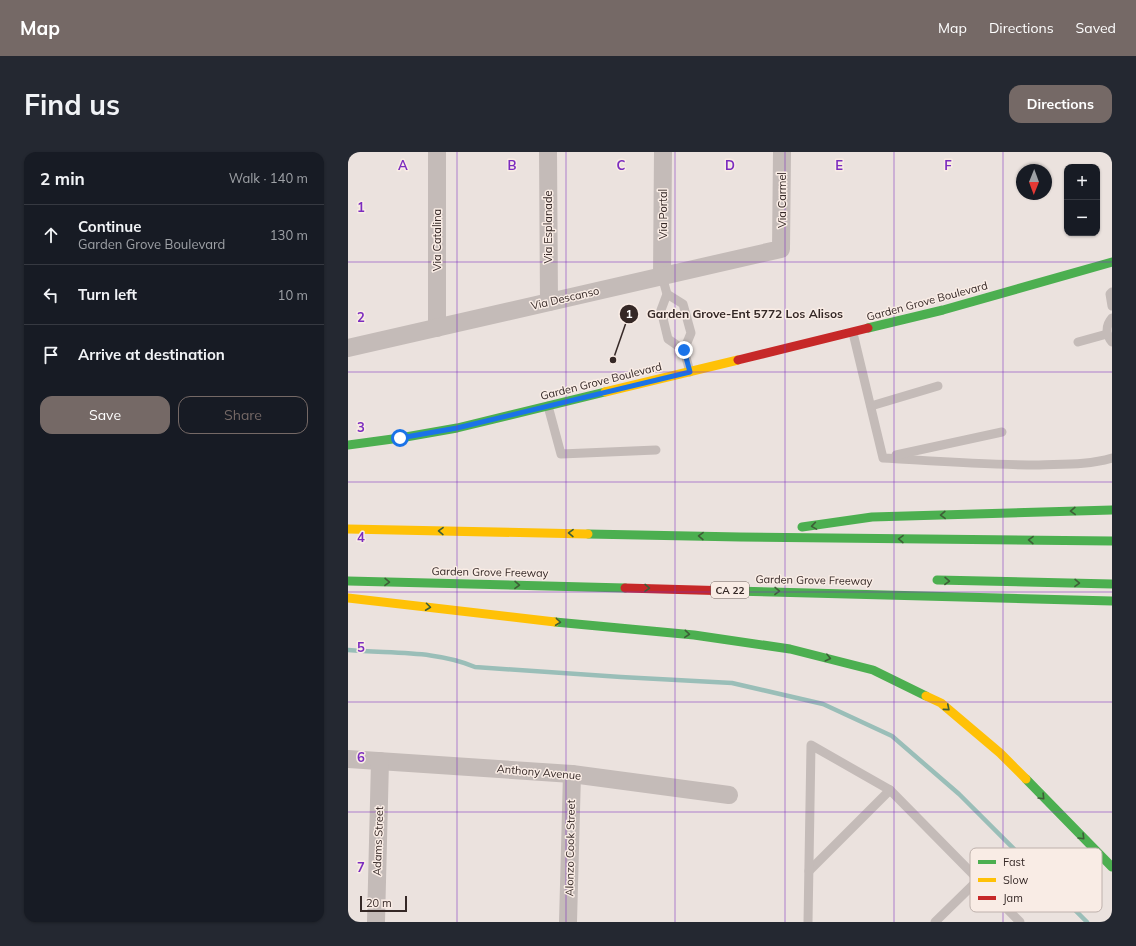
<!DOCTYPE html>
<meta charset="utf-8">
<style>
body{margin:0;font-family:Mulish,sans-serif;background:#242831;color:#f1f3f6}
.controls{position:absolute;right:12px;top:12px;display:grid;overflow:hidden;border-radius:8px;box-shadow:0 1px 3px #0004}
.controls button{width:36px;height:36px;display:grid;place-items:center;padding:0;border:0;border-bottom:1px solid #363941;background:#171b24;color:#f1f3f6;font:20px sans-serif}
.compass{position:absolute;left:668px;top:12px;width:36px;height:36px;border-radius:50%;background:#171b24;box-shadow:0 1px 3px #0004;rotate:181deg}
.scale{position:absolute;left:12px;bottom:10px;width:47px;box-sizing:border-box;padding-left:4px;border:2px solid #352826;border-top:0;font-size:11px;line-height:14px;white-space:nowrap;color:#352826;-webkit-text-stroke:3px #f9ece5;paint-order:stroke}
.stop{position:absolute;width:12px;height:12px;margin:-9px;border:3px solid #1a73e8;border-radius:50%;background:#fff}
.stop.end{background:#1a73e8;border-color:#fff;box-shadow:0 1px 4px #0008}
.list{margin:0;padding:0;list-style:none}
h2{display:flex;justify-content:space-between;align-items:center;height:52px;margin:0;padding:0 16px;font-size:17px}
h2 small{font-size:13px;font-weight:400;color:#9ea1a6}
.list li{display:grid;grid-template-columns:26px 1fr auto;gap:12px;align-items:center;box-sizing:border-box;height:60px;padding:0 16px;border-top:1px solid #363941}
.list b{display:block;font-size:15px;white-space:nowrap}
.list p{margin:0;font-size:13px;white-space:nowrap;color:#9ea1a6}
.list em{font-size:13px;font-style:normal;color:#9ea1a6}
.actions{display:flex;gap:8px;padding:12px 16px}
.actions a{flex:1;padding:9px 0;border:1px solid #756966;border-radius:12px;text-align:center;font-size:14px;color:#756966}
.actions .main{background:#756966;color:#fff}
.icon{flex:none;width:22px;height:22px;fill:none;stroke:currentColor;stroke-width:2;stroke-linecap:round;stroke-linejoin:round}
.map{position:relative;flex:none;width:764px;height:770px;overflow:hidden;border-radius:12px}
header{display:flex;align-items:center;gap:24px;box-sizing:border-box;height:56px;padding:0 20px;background:#756966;color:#fff}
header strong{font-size:19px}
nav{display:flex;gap:22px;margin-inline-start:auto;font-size:14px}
.intro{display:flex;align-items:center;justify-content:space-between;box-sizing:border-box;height:96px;padding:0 24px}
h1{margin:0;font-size:28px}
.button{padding:10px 18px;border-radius:12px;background:#756966;color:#fff;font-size:14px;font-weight:700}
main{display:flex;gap:24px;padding:0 24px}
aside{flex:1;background:#171b24;border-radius:12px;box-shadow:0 1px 3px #0004}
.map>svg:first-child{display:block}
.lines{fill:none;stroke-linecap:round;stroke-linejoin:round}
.stream{stroke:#9abeb8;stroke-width:4.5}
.lane{stroke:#c4bbb8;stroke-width:9}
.street{stroke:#c4bbb8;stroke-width:18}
.fast{stroke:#4caf50;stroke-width:9}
.slow{stroke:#ffc107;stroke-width:9}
.jam{stroke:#c62828;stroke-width:9}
.oneway{stroke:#3e5e37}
.route{stroke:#1a73e8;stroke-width:5}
.grid{fill:none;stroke:#7b2cbf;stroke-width:1;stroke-opacity:0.55}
.labels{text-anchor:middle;stroke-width:3;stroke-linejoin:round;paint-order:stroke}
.shield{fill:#f9ece5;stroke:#70635f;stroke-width:1}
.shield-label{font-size:10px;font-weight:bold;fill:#352826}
.street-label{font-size:11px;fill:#352826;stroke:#f9ece5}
.key{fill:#f9ece5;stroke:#beb1ac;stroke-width:1}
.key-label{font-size:11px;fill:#352826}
.grid-label{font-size:13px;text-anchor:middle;font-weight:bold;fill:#7b2cbf;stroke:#f9ece5;stroke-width:3;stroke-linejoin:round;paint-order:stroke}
.leader{fill:none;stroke:#352826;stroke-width:1.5}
.callout-dot{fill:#352826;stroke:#f9ece5;stroke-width:1.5}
.mark-label{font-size:12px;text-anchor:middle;font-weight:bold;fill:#fff}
.callout-label{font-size:12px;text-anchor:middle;font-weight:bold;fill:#352826;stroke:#f9ece5;stroke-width:3;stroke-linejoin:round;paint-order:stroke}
</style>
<header>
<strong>Map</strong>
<nav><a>Map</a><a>Directions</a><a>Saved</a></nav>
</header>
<div class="intro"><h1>Find us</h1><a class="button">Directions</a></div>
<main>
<aside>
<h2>2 min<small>Walk · 140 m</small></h2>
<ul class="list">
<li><svg class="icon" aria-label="ahead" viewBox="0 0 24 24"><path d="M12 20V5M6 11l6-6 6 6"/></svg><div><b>Continue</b><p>Garden Grove Boulevard</p></div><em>130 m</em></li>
<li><svg class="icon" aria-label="left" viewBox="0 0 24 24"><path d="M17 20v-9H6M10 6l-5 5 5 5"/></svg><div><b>Turn left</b></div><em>10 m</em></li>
<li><svg class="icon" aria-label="arrive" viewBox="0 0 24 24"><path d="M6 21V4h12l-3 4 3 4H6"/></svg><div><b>Arrive at destination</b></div></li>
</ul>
<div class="actions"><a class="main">Save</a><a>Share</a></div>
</aside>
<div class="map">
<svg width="764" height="770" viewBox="0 0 764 770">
<rect width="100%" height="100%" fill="#ebe2de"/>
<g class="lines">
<path class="stream" d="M0,498c42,4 88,0 127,17l146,10 111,6 91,21 69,32 67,58 128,128"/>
<g class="lane">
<path d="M314,124l5,18 -6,16 7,29 16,11"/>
<path d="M764,140l-2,2 2,12"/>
<path d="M319,142l16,10 8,29 -7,17 6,22"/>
<path d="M764,166c-7,8 -6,17 0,24"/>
<path d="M505,181l30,125c52,3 104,7 156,7 25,-1 49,0 73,-7"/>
<path d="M730,190l29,-8"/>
<path d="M200,254l13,48 95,-4"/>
<path d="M523,254l67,-20"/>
<path d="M548,303l106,-23"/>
<path d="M461,719l81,-81"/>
<path d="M460,770l3,-177 79,45 130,132"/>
<path d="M587,770l43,-42"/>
</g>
<g class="street">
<path d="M200,0l1,150"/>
<path d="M314,124l1,-124"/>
<path d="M89,176v-176"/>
<path d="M0,196l433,-99 1,-97"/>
<path d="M0,607l224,15 157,21"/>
<path d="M28,770l4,-161"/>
<path d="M220,770l4,-148"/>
</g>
<g class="fast">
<path d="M520,176l75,-18 169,-48"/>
<path d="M0,293l52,-7 57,-10 148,-36"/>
<path d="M454,375l70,-10 240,-7"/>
<path d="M240,382l152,3 372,4"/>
<path d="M589,428l175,4"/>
<path d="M0,429l277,7"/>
<path d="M384,439l380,10"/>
<path d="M207,470l139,13 96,14 83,21 53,26"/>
<path d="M678,627l86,88"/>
</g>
<g class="slow">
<path d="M257,240l133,-32"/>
<path d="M0,377l240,5"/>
<path d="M0,446l207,24"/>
<path d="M578,544l15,7 59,50 26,26"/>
</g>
<g class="jam">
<path d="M390,208l130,-32"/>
<path d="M277,436l107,3"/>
</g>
</g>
<defs><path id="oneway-chevron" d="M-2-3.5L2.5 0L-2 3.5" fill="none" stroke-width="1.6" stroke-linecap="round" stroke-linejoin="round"/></defs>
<g class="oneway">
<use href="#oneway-chevron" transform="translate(725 359) rotate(178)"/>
<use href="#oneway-chevron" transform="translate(595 363) rotate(178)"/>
<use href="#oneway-chevron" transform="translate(466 374) rotate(171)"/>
<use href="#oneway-chevron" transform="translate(93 379) rotate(-179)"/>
<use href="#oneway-chevron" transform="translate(223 381) rotate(-179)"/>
<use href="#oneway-chevron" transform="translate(353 384) rotate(-179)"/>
<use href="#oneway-chevron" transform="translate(553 387) rotate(-179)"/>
<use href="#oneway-chevron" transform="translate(683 388) rotate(-179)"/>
<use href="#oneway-chevron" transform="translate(599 429) rotate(1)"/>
<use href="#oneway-chevron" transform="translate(39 430) rotate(1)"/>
<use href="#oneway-chevron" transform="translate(729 431) rotate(1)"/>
<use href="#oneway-chevron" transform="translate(169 433) rotate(1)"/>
<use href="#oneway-chevron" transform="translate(299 436) rotate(1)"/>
<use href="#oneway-chevron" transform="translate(429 439) rotate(1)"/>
<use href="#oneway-chevron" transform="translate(80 455) rotate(7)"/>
<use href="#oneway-chevron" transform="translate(210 470) rotate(6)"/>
<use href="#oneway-chevron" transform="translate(339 482) rotate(5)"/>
<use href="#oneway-chevron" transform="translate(480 506) rotate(14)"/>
<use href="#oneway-chevron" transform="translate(599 556) rotate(40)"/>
<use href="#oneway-chevron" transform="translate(694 645) rotate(46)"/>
<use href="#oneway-chevron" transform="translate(734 685) rotate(45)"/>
</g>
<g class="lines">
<path class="route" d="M52,286l57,-10 233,-56 -6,-22"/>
</g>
<path class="grid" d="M109,0v770M218,0v770M327,0v770M437,0v770M546,0v770M655,0v770M0,110h764M0,220h764M0,330h764M0,440h764M0,550h764M0,660h764"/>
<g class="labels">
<rect class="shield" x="363" y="430" width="38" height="16" rx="3"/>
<g class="shield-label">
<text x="382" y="442">CA 22</text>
</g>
<g class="street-label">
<text transform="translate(434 48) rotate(-90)" y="4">Via Carmel</text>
<text transform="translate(315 62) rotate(-90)" y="4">Via Portal</text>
<text transform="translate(200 75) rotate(-90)" y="4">Via Esplanade</text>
<text transform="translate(89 88) rotate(-90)" y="4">Via Catalina</text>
<text transform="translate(217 146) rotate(-13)" y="4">Via Descanso</text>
<text transform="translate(579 149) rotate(-15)" y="4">Garden Grove Boulevard</text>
<text transform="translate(253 229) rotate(-14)" y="4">Garden Grove Boulevard</text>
<text transform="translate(142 420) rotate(1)" y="4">Garden Grove Freeway</text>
<text transform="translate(466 428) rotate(1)" y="4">Garden Grove Freeway</text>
<text transform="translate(191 620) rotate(5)" y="4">Anthony Avenue</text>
<text transform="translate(30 689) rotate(-88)" y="4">Adams Street</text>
<text transform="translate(222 696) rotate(-89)" y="4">Alonzo Cook Street</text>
</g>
</g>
<rect x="622" y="696" width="132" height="64" rx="6" class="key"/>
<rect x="630" y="708" width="18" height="4" fill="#4caf50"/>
<rect x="630" y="726" width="18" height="4" fill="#ffc107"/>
<rect x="630" y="744" width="18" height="4" fill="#c62828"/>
<g class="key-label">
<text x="655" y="714">Fast</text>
<text x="655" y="732">Slow</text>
<text x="655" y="750">Jam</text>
</g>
<g class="grid-label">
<text x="55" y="18">A</text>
<text x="164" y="18">B</text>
<text x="273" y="18">C</text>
<text x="382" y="18">D</text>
<text x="491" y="18">E</text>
<text x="600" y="18">F</text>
<text x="13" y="60">1</text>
<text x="13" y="170">2</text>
<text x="13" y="280">3</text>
<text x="13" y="390">4</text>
<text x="13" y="500">5</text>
<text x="13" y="610">6</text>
<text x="13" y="720">7</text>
</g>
<path class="leader" d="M265 208L281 162"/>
<g class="callout-dot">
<circle cx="265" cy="208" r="4"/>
<circle cx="281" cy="162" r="10"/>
</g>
<g class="mark-label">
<text x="281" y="166">1</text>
</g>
<g class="callout-label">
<text x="397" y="166">Garden Grove-Ent 5772 Los Alisos</text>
</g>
</svg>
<div class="controls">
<button>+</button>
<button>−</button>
</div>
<svg class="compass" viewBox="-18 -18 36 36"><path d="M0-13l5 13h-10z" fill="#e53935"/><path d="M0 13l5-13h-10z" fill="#9ea1a6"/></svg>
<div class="scale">20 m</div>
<div class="stop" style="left:52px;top:286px"></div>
<div class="stop end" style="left:336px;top:198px"></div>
</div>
</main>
